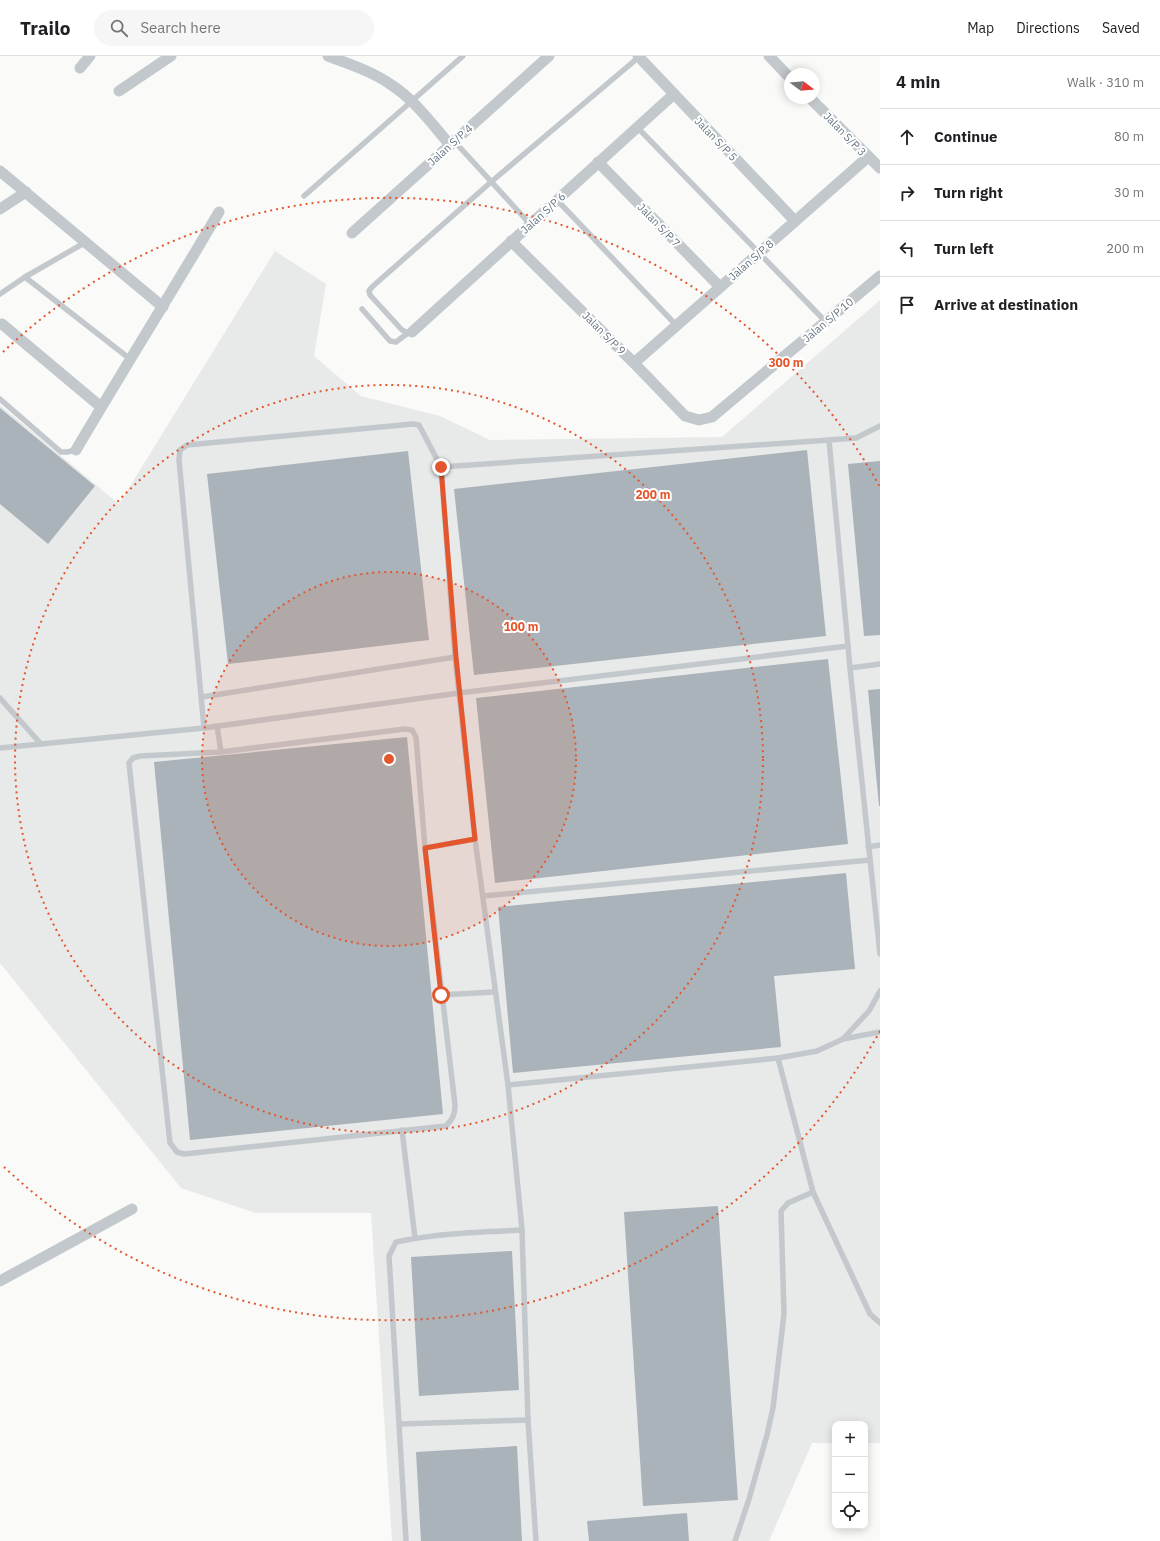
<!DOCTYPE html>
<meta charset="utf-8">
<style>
body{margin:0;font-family:"IBM Plex Sans",sans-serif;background:#f6f6f6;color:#202124}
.controls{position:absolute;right:12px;bottom:12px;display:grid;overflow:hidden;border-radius:8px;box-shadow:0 2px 10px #0003}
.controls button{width:36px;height:36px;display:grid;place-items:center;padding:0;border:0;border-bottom:1px solid #e0e0e0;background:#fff;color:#202124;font:20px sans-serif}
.compass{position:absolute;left:784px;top:12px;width:36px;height:36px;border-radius:50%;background:#fff;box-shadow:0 2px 10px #0003;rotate:106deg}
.stop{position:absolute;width:12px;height:12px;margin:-9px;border:3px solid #e4572e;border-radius:50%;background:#fff}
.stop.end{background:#e4572e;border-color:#fff;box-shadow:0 1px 4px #0008}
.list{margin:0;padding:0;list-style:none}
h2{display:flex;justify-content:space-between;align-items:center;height:52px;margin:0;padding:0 16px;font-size:17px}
h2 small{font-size:13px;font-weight:400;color:#757577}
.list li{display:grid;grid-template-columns:26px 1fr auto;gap:12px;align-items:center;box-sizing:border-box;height:56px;padding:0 16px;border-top:1px solid #e0e0e0}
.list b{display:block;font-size:15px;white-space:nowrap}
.list em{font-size:13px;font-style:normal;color:#757577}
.icon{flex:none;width:22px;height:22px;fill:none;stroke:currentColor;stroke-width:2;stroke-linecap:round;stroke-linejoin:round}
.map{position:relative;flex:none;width:880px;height:1485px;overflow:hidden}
header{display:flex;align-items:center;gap:24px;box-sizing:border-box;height:56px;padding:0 20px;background:#fff;border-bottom:1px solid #e0e0e0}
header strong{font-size:19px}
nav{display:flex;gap:22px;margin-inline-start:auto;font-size:14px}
.search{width:280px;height:36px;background:#f6f6f6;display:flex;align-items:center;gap:10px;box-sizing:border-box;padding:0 14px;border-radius:22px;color:#757577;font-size:15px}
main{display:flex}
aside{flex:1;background:#fff}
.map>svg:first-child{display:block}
.built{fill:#e8e9e9}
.building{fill:#aab3b9}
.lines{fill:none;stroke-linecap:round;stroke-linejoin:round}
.lane{stroke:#c3c8cc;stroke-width:5.5}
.street{stroke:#c3c8cc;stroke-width:11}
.route{stroke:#e4572e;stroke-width:5}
.ring{fill:none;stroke:#e4572e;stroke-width:2;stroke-dasharray:2 4}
.labels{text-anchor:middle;stroke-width:4;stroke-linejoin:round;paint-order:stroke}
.street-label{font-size:11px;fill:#657683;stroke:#fff}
.centre{fill:#e4572e;stroke:#fff;stroke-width:2}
.ring-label{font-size:12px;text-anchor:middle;font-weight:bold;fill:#e4572e;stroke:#fff;stroke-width:4;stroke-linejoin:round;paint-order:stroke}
</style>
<header>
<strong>Trailo</strong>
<div class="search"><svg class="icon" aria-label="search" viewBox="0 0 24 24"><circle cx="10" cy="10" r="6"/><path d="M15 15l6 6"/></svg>Search here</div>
<nav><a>Map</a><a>Directions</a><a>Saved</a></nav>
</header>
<main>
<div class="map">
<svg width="880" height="1485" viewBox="0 0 880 1485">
<rect width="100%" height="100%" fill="#fafaf8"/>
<path class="built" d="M275,195l51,33 -12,72 47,40 79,20 50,24 232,-3 158,-137v1143h-15v-19h-30v19h-23l-43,98h-377l-21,-328h-115l-75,-25 -181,-225v-558l119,99z"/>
<g class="building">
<path d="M0,352l95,78 -47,58 -48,-40z"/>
<path d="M807,394l19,186 -352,39 -20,-186z"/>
<path d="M408,395l21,189 -201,24 -21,-190z"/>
<path d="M880,405v174l-16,1 -16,-172z"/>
<path d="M828,603l20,185 -353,39 -19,-185z"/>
<path d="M880,633v117h-1l-11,-116z"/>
<path d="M407,681l36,377 -253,26 -36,-378z"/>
<path d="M846,817l9,96 -81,7 7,71 -268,26 -15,-166z"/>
<path d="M718,1150l20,294 -95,6 -19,-294z"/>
<path d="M512,1195l7,139 -100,6 -8,-139z"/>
<path d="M517,1390l5,95h-101l-5,-89z"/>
<path d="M687,1457l2,28h-100l-2,-20z"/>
</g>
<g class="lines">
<g class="lane">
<path d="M637,71l189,195"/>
<path d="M454,85l76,83"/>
<path d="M304,140l159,-140"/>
<path d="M557,144l119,125"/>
<path d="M25,221l105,82"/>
<path d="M0,238l25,-17 61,-35"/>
<path d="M362,253l28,32 6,1 12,-9"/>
<path d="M412,276l-4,1 -6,-3 -32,-35 -1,-4 3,-4 119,-105 148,-125"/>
<path d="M0,343l61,53h6l9,-2"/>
<path d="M880,370l-24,12 -27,2 21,228 30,286"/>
<path d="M441,411l388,-27"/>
<path d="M850,612l30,-4"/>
<path d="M202,641l253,-40"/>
<path d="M0,642l41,46"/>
<path d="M217,670l4,26"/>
<path d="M204,672l-25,-268 1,-10 7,-5 226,-21 6,1 22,42 14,190 20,182 33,246 14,145 6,190 8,121"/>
<path d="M405,673l7,1 4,7 9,111 30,257c0,9 -2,14 -9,21l-262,28 -7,-2 -7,-9 -41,-380 4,-5 7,-2 81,-4z"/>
<path d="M0,692l204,-20 255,-35 389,-47"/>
<path d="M868,791l12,-2"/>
<path d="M425,792l50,-9"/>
<path d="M483,840l387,-36"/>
<path d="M441,939l53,-3"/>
<path d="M843,983l37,-7"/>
<path d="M778,1002l35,134 57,122 10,9"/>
<path d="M508,1029l270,-27 39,-7 26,-12 26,-28 11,-20"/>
<path d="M402,1074l13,108"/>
<path d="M400,1368l128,-4"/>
<path d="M406,1485l-17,-285 7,-14c42,-9 84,-10 126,-12"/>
<path d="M735,1485l14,-42 18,-64 6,-27 11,-94 -3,-103 7,-8 25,-11"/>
</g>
<g class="street">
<path d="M328,0c21,8 43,15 62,28 24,15 42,40 60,61"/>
<path d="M638,0l157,165"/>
<path d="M769,0l21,22"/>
<path d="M80,12l10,-12"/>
<path d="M119,35l52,-35"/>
<path d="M810,42l70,70"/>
<path d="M598,106l122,125"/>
<path d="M0,115l163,136"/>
<path d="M0,153l26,-17"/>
<path d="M352,177l197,-177"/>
<path d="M511,185l123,122 51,53 14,4 13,-3 168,-141"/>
<path d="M2,268l99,83"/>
<path d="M412,276l262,-238"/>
<path d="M634,307l234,-206"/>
<path d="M76,394c47,-80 96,-158 143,-238"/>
<path d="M0,1225l132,-72"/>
</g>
</g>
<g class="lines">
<path class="route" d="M441,411l15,190 19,182 -50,9 16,147"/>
</g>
<circle cx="389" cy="703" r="187" fill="#e4572e" fill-opacity=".12"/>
<g class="ring">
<circle cx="389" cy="703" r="187"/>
<circle cx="389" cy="703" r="374"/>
<path d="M880 975A561 561 0 0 1 3 1110M3 296A561 561 0 0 1 880 431"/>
</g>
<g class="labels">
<g class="street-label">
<text transform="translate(845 78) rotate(46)" y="4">Jalan S/P 3</text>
<text transform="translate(716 83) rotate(46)" y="4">Jalan S/P 5</text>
<text transform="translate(450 89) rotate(-42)" y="4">Jalan S/P 4</text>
<text transform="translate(543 157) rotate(-42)" y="4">Jalan S/P 6</text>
<text transform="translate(659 169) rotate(46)" y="4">Jalan S/P 7</text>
<text transform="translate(751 204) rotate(-41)" y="4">Jalan S/P 8</text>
<text transform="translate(828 264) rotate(-40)" y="4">Jalan S/P 10</text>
<text transform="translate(604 277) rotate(45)" y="4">Jalan S/P 9</text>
</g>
</g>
<circle cx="389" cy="703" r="6" class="centre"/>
<g class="ring-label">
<text x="786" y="311">300 m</text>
<text x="653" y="443">200 m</text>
<text x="521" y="575">100 m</text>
</g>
</svg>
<div class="controls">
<button>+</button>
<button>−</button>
<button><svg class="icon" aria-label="locate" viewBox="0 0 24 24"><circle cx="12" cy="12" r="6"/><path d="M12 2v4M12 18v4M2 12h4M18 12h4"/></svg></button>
</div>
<svg class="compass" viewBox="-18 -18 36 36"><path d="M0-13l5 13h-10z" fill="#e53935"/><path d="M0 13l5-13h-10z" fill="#757577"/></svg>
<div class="stop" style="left:441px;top:939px"></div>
<div class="stop end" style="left:441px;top:411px"></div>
</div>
<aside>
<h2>4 min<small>Walk · 310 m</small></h2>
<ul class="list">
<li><svg class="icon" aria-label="ahead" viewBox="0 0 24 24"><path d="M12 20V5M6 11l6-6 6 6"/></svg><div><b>Continue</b></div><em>80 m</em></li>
<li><svg class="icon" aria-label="right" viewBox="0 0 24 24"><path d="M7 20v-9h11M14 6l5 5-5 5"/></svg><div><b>Turn right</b></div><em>30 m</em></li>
<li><svg class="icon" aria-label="left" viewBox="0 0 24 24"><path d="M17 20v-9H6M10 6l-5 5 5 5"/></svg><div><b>Turn left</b></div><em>200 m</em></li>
<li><svg class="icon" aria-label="arrive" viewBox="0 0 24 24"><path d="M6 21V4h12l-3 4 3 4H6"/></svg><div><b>Arrive at destination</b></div></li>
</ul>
</aside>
</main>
